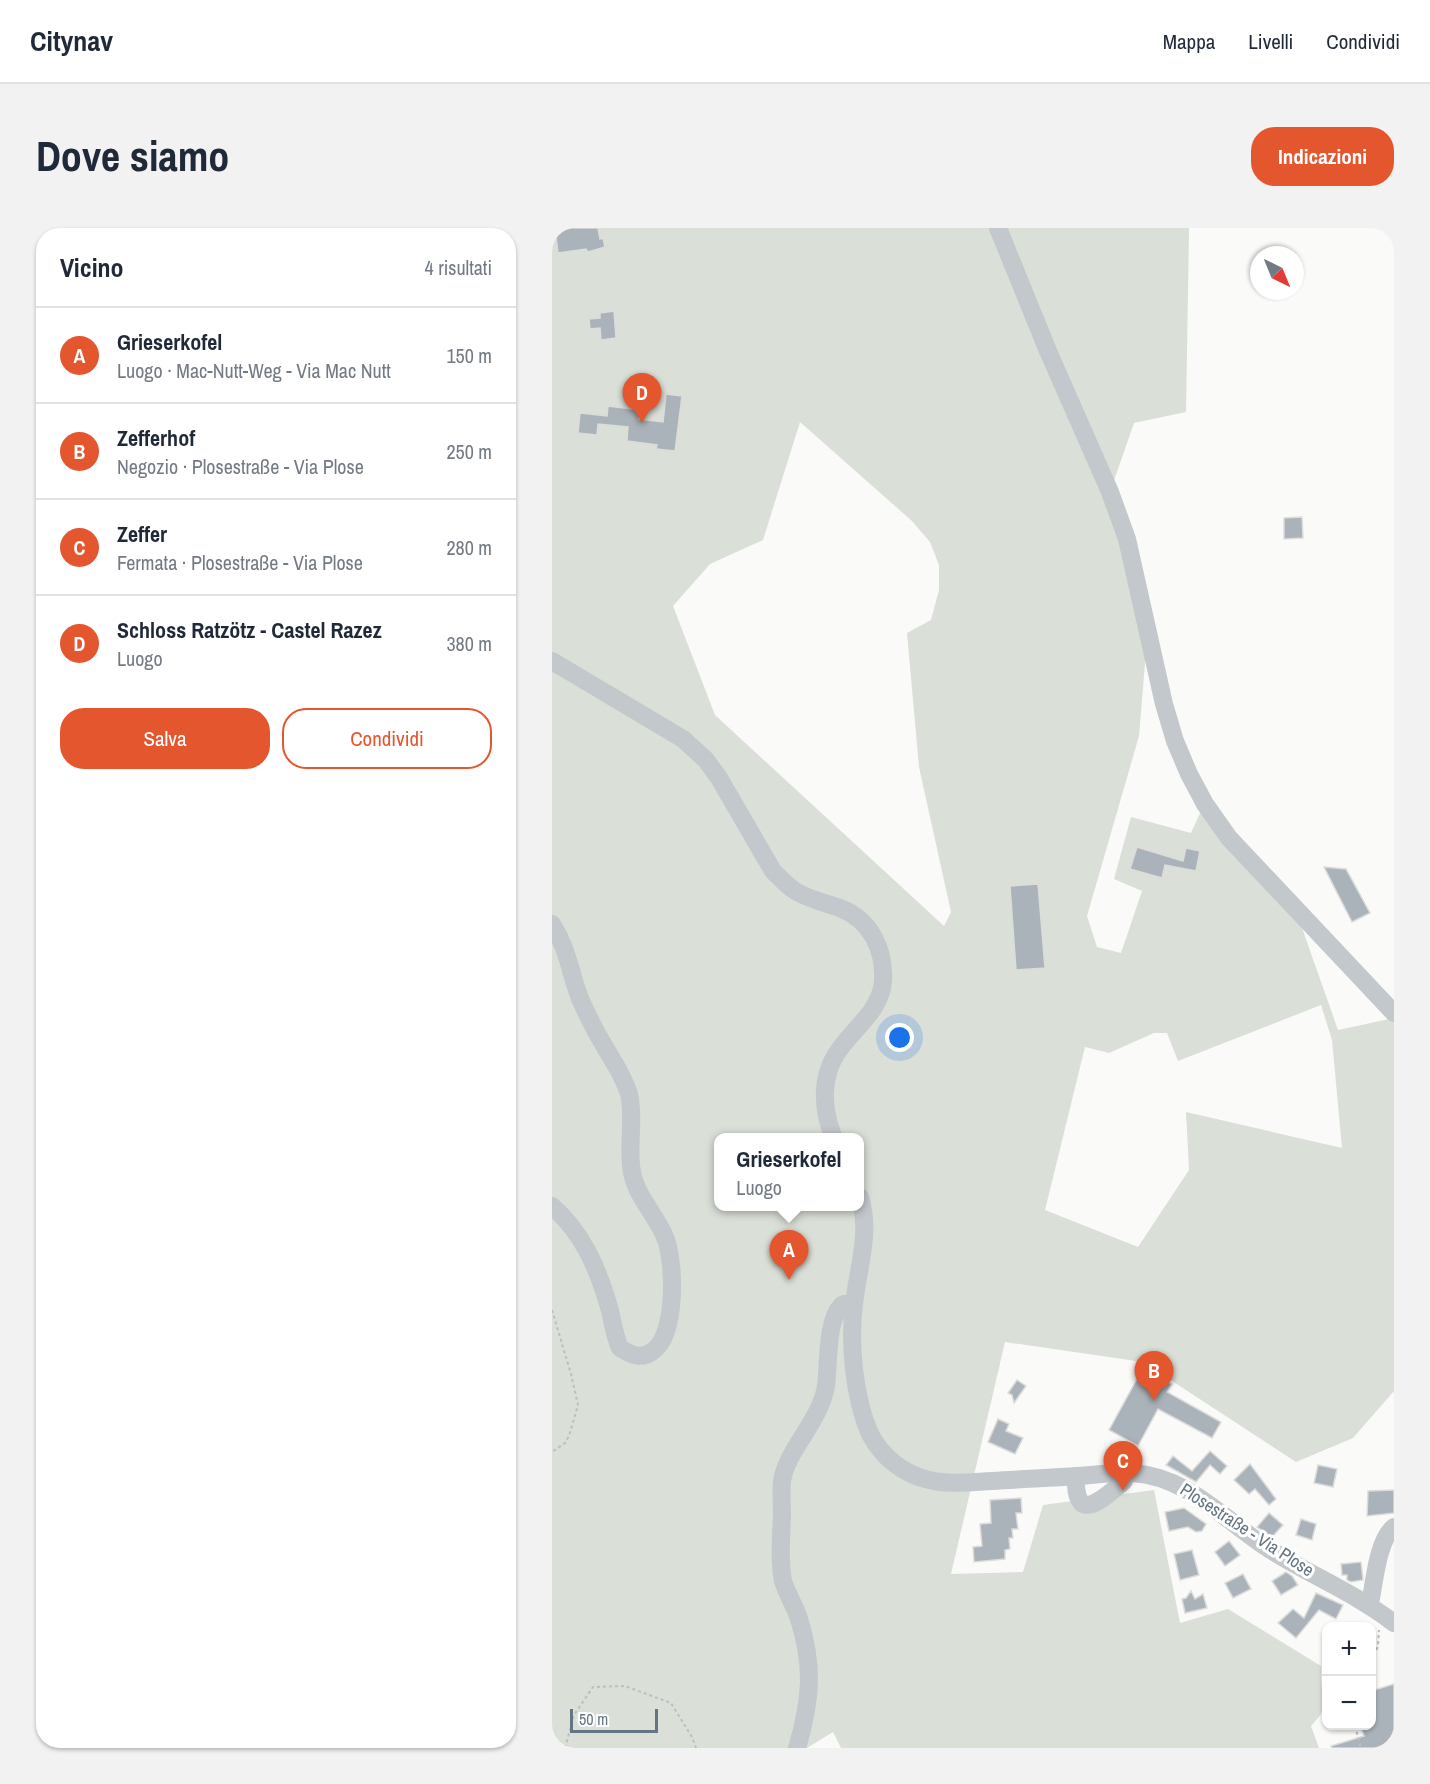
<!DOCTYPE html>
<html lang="it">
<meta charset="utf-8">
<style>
body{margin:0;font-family:"Archivo Narrow",sans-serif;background:#f2f2f3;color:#1f2937}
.controls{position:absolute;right:18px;bottom:18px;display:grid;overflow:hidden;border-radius:12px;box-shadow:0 2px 4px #0004}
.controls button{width:54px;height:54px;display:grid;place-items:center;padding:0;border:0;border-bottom:2px solid #e0e1e3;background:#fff;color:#1f2937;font:30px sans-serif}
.compass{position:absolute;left:698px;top:18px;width:54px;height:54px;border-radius:50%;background:#fff;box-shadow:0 2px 4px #0004;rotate:137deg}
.scale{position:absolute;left:18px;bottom:15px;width:88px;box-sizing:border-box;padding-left:6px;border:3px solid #657683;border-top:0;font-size:16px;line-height:21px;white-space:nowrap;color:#657683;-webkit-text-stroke:4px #fff;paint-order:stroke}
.you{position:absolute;left:348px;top:810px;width:21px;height:21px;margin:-15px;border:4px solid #fff;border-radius:50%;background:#1a73e8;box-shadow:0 0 0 9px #1a73e833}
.badge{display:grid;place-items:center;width:39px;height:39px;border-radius:50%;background:#e4572e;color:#fff;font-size:20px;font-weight:700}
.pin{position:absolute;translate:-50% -50px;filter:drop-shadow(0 2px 3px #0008)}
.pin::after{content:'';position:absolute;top:32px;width:21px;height:18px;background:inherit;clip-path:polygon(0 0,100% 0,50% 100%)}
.popup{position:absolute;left:162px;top:905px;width:150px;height:78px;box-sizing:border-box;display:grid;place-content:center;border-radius:12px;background:#fff;filter:drop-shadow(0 2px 4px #0005);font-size:20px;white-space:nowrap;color:#747a83}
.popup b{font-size:22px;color:#1f2937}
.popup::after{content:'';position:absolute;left:50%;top:100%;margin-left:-12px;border:12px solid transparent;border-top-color:#fff}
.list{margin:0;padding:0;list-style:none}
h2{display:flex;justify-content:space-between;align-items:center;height:78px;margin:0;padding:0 24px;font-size:26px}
h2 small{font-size:20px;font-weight:400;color:#747a83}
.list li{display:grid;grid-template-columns:39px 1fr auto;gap:18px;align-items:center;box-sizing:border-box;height:96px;padding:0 24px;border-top:2px solid #e0e1e3}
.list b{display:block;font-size:22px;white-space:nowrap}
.list p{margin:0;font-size:20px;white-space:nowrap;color:#747a83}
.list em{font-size:20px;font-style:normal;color:#747a83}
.actions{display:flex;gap:12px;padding:18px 24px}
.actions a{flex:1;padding:14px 0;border:2px solid #e4572e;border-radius:24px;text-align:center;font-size:21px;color:#e4572e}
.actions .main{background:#e4572e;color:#fff}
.map{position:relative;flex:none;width:842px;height:1520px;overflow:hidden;border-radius:24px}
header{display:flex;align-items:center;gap:36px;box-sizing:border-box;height:84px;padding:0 30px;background:#fff;border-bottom:2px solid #e0e1e3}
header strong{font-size:28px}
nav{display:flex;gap:33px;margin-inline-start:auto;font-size:21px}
.intro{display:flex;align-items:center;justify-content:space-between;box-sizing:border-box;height:144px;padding:0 36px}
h1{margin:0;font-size:42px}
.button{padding:15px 27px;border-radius:24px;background:#e4572e;color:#fff;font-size:21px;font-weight:700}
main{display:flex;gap:36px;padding:0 36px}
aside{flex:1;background:#fff;border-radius:24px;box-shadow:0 2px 4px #0004}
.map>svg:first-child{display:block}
.green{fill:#dadfd7;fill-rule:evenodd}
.building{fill:#aab3b9;stroke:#dcdcda;stroke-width:1.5}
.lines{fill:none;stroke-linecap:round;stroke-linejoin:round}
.path{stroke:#bbbfc2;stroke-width:2;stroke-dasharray:3 3;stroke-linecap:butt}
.minor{stroke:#c3c8cc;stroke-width:18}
.labels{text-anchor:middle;stroke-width:6;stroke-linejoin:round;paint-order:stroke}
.street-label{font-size:18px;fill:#657683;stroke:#fff}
</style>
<header>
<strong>Citynav</strong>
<nav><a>Mappa</a><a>Livelli</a><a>Condividi</a></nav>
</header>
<div class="intro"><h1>Dove siamo</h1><a class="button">Indicazioni</a></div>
<main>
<aside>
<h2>Vicino<small>4 risultati</small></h2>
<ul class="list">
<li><span class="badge">A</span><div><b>Grieserkofel</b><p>Luogo · Mac-Nutt-Weg - Via Mac Nutt</p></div><em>150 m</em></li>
<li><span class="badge">B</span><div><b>Zefferhof</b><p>Negozio · Plosestraße - Via Plose</p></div><em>250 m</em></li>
<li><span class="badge">C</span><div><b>Zeffer</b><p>Fermata · Plosestraße - Via Plose</p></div><em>280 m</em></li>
<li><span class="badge">D</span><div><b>Schloss Ratzötz - Castel Razez</b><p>Luogo</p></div><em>380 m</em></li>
</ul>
<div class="actions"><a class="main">Salva</a><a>Condividi</a></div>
</aside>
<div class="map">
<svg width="842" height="1520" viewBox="0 0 842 1520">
<rect width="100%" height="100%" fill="#fafaf8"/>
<path class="green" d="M0,0h637l-3,184 -52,11 -24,69 38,135 -9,109 -52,180 10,31 24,6 21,-62 -28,-12 17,-62 60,16 10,-22 88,80 49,139 56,-12v373l-41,47 -57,24 -153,-100 -138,-20 -54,232 72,-2 20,-67 111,-15 26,133 48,-14 93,57c0,8 0,17 1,25 2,19 3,20 -11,35l8,22h-478l-8,-16 -26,16h-255zM248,194l112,99 18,21 9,23v25l-8,30 -24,13 12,134 32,145 -7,14 -229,-211 -42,-109 37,-42 53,-24zM769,777l11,35 10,108 -156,-36 3,58 -51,77 -93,-37 40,-163 24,6 45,-20h13l11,28zM166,910h142v68h-142z"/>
<g class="building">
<path d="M3,0h43l2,11 3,-1 2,9 -17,5 -2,-3 -28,4z"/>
<path d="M62,83l2,27 -15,2 -1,-12 -10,1 -1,-10 11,-1v-5z"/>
<path d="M114,166l16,2 -7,55 -19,-2 1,-4 -30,-4 1,-14 -30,-3 -1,11 -19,-2 2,-20 27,3 1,-10 32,4 -1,9 24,3z"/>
<path d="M750,289l1,21 -19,1v-21z"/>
<path d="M585,619l46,14 3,-13 14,3 -4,20 -31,-6 -3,13 -32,-9z"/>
<path d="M772,639l22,2 24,44 -18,9z"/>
<path d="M486,656l7,84 -29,2 -6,-84z"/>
<path d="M591,1140l29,16 -5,8 54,30 -9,16 -54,-29 -20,37 -29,-16z"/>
<path d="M465,1152l9,6 -12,17 -2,-8 -4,-2z"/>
<path d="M446,1191l11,5 -3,7 17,7 -8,16 -27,-12z"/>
<path d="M658,1223l17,15 -7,8 -10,-9 -14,17 -30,-17 7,-9 19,15z"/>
<path d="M698,1236l26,35 -7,6 -14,-16 -6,5 -15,-14z"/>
<path d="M766,1237l19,4 -4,18 -19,-4z"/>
<path d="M842,1262v23l-27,3 1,-25z"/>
<path d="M469,1270l1,15h-6l2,16h-6l1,9h-4l1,11 -5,1v9l-31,3 -1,-15 9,-1 -2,-22 11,-1 -1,-23z"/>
<path d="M632,1280l22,16 -4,7 -6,1 -8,-5 -19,4 -4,-19z"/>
<path d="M717,1285l14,12 -11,12 -15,-10z"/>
<path d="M749,1291l15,5 -4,16 -16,-5z"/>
<path d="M677,1313l11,14 -15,11 -10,-14z"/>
<path d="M640,1322l7,25 -19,5 -6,-26z"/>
<path d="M809,1334l2,18 -12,2 -4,-2v-5h-5l-1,-11z"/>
<path d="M734,1344l6,4 6,9 -17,10 -9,-14z"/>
<path d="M691,1346l8,15 -18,9 -8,-15z"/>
<path d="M639,1363l4,8 8,-5 4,14 -22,5 -3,-14 4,-1z"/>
<path d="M764,1365l27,12 -7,14 -17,-9 -23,28 -18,-15 15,-14 11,9z"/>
<path d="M842,1456v64h-62l-1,-2 33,-10 -4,-11h11v-34z"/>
</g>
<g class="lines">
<g class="path">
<path d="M0,1082l19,64 7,31 -9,31 -4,7 -13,9"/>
<path d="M820,1433l6,-15 1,-16"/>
<path d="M803,1498l6,22"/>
<path d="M13,1520l9,-33 19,-28 32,-1 46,17 21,34 4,11"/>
</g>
<g class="minor">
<path d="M446,0l50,123 62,141 17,47 37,165 11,37 14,33 16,30 24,34 165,175"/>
<path d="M0,433l131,78 23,21 13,18 54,93c8,8 15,16 24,21 14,8 29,11 43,16 31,12 45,42 43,74 -3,29 -29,46 -44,68 -19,26 -17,60 -5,88"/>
<path d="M0,696c17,27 18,50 29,77 6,13 13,28 21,41 10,18 21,32 27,52 6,26 -2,52 3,78 4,24 24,43 33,65 10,25 12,97 -12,114 -11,9 -22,4 -33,-3 -6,-13 -7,-27 -11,-41 -11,-38 -26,-74 -57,-101"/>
<path d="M308,969c11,36 -2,71 -6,107 -5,39 0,94 16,130 12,23 33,40 59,46 20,5 42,2 63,1 29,-2 57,-3 86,-5 18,-1 36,-4 54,-3 56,3 93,48 137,76 41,26 86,44 125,74"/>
<path d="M524,1248c-2,51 28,22 48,5l1,-8"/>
<path d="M815,1376l4,-6c4,-20 7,-58 23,-71"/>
<path d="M245,1520c14,-47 17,-82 2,-129 -4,-13 -12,-25 -16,-38 -4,-21 -2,-43 -1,-64 0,-12 -1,-25 0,-36 5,-32 38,-59 44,-95 3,-20 0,-65 15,-80 3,-3 8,-2 13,-2"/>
</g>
</g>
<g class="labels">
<g class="street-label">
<text transform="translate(695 1302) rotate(33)" y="6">Plosestraße - Via Plose</text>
</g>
</g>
</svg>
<div class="controls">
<button>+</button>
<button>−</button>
</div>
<svg class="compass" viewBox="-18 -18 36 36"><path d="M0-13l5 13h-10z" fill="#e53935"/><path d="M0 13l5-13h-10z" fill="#747a83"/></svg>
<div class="scale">50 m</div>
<div class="you"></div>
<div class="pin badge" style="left:237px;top:1052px">A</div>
<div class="popup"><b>Grieserkofel</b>Luogo</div>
<div class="pin badge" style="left:602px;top:1173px">B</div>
<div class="pin badge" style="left:571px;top:1263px">C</div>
<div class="pin badge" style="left:90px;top:195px">D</div>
</div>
</main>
